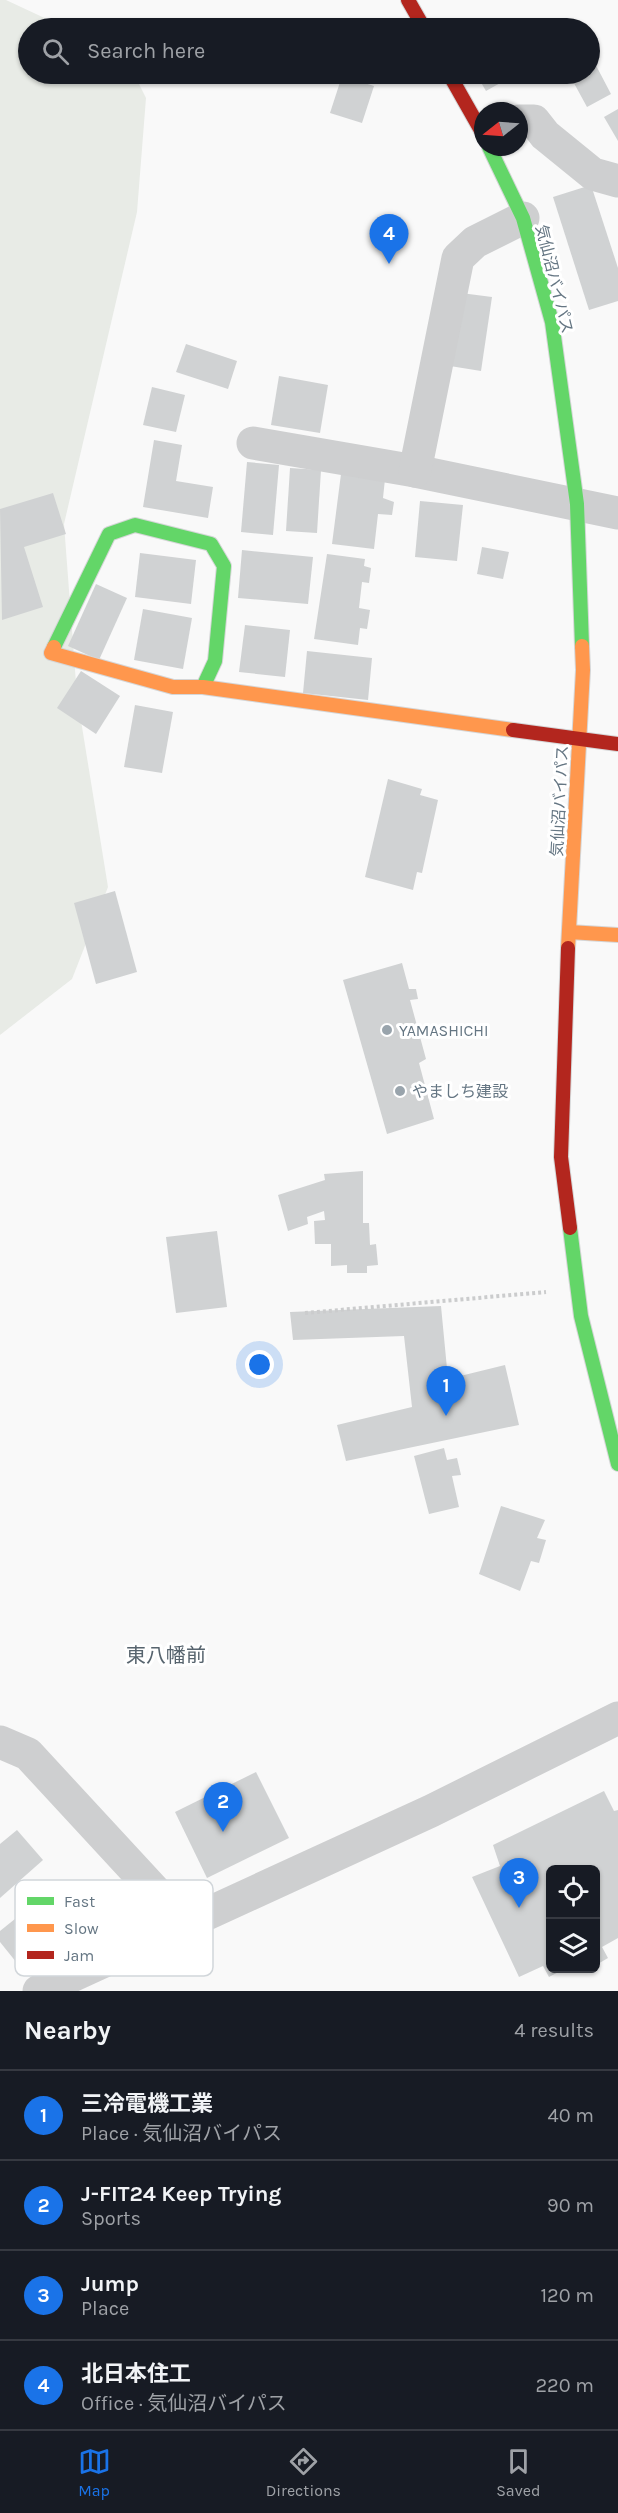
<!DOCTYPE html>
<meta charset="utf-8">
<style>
body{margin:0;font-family:Karla,"Noto Sans JP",sans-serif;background:#20242c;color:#f1f3f6}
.controls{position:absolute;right:18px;bottom:18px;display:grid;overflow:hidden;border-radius:9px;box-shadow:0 2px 4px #0004}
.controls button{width:54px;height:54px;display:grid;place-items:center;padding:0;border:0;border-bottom:2px solid #363941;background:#171b24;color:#f1f3f6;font:30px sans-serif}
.compass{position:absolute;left:474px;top:102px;width:54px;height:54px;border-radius:50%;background:#171b24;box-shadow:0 2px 4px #0004;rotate:253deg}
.you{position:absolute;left:260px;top:1365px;width:21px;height:21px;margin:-15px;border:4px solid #fff;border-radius:50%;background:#1a73e8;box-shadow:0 0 0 9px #1a73e833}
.badge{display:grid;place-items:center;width:39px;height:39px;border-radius:50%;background:#1a73e8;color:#fff;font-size:20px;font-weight:700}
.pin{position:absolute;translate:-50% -50px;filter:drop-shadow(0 2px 3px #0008)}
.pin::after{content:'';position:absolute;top:32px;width:21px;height:18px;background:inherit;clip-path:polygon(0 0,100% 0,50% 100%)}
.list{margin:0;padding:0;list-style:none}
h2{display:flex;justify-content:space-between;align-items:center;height:78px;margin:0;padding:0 24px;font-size:26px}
h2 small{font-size:20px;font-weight:400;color:#9ea1a6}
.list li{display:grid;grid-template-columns:39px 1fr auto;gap:18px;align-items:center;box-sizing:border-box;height:90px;padding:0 24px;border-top:2px solid #363941}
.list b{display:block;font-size:22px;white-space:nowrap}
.list p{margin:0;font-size:20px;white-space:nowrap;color:#9ea1a6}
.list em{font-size:20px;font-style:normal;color:#9ea1a6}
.icon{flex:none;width:33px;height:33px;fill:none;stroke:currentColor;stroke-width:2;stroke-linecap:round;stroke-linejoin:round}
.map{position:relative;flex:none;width:618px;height:1991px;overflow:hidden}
.search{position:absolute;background:#171b24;box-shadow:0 2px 4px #0004;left:18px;right:18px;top:18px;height:66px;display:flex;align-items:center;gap:15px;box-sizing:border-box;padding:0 21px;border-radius:33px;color:#9ea1a6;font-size:22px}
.sheet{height:438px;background:#171b24}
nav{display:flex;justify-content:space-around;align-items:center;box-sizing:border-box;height:84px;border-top:2px solid #363941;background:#171b24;font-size:16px;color:#9ea1a6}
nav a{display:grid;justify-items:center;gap:3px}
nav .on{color:#1a73e8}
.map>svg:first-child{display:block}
.green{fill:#e8ebe6}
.building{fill:#d0d2d3}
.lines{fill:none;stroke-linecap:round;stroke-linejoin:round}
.fast-casing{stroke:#d5d6d7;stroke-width:16}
.slow-casing{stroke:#d5d6d7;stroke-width:16}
.jam-casing{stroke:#d5d6d7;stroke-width:16}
.path{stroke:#cbcccd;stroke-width:4;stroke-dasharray:3 3;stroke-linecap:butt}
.street{stroke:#cecfd0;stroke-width:33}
.fast{stroke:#63d668;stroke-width:14}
.slow{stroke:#ff974d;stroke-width:14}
.jam{stroke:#b3261e;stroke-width:14}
.poi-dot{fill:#99a4ac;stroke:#fff;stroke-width:2}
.labels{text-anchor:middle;stroke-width:6;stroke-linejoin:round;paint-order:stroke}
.street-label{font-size:16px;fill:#657683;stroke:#fff}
.poi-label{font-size:16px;fill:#657683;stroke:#fff;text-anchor:start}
.quarter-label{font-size:20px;fill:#57646e;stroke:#fff}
.key{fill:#fff;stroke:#d1d6da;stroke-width:1.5}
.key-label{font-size:16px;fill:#657683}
</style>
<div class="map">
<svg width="618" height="1991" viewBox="0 0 618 1991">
<rect width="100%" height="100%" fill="#f9f9f9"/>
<path class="green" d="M0,0h6l60,28h-38v46h106l12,24 -9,114 -73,312 13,172 31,191 -36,92 -72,56z"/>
<g class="building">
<path d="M478,21l5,7h-18z"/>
<path d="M590,54l21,40 -24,13 -18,-33h21z"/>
<path d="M476,74h32l3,3 -25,14z"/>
<path d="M342,76l32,10 -12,37 -32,-10z"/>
<path d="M618,109v32l-14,-24z"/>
<path d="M591,185l27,83v33l-29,9 -36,-113z"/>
<path d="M461,293l31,4 -11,74 -31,-5z"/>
<path d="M186,344l51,17 -9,28 -52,-17z"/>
<path d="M279,376l49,9 -8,48 -49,-8z"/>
<path d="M152,387l33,8 -9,37 -33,-7z"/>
<path d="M154,440l28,5 -6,36 37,6 -5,31 -65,-11z"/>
<path d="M247,462l32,3 -6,70 -32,-3z"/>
<path d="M290,468l31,2 -4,63 -31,-2z"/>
<path d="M341,474l44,5 -2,19 11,4 -2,13 -14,-1 -4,35 -42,-5z"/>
<path d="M53,493l13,41 -42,13 19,60 -41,13 -2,-111z"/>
<path d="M420,501l43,4 -6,56 -42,-4z"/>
<path d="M482,547l27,5 -6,27 -26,-5z"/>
<path d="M242,550l71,7 -5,47 -70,-6z"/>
<path d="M140,553l56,7 -5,44 -56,-7z"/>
<path d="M327,554l38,5 -1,7 7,2 -2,15 -7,-1 -3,26 11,2 -3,19 -7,-1 -2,17 -44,-6z"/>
<path d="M96,584l31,14 -28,62 -31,-14z"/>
<path d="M143,609l49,9 -9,51 -49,-9z"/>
<path d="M245,625l45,5 -5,47 -46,-5z"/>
<path d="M307,651l65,7 -4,42 -65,-7z"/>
<path d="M81,671l39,25 -24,38 -39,-26z"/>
<path d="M135,705l38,7 -11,61 -38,-6z"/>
<path d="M388,779l34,10 -2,6 18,5 -16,73 -5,-1 -4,18 -48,-13z"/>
<path d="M115,891l22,81 -41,12 -22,-81z"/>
<path d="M402,963l7,26h7l2,10 -8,1 16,59 -7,4 15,56 -47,15 -44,-154z"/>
<path d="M363,1171v52h6l1,22 6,-1 2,21 -11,1v7h-20v-8l-16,1v-22h-16l-1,-23 11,-1 -1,-9 -17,6 1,7 -20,7 -10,-36 47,-15 -1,-6z"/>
<path d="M217,1231l10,76 -51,6 -10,-76z"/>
<path d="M441,1306l7,73 57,-14 14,60 -173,36 -9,-36 75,-18 -8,-71 -111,4 -3,-28z"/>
<path d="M444,1448l3,12 10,-2 4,17 -9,1 7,31 -30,7 -15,-58z"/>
<path d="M501,1506l44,14 -8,18 9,2 -7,23 -8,-2 -11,30 -41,-17z"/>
<path d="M256,1772l33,66 -82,40 -32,-66z"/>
<path d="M604,1791l10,20 4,-1v128l-16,9 6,11 -12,7v-95h-46v98h16l-17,9 -6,-11 -24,11 -47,-100 28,-11 -7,-21z"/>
<path d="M17,1830l26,30 -43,38v-54z"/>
<path d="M41,1898l31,38 -47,37 -25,-31v-11z"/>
</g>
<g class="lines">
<defs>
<g id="fast">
<path d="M489,147l34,71 29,104 25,182 5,142"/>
<path d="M54,647l55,-113 26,-9 76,19 13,22 -9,95 -12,26"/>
<path d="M570,1228l11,88 37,148"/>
</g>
<g id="slow">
<path d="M54,647l-3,6 122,34h30l310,43"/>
<path d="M569,932l49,3"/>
<path d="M568,948l15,-278 -1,-24"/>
</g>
<g id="jam">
<path d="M408,0l16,28"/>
<path d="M449,74l34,60"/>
<path d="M513,730l105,14"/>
<path d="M568,948l-7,209 9,71"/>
</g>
</defs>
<use href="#fast" class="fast-casing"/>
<use href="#slow" class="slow-casing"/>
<use href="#jam" class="jam-casing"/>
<path class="path" d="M305,1313l241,-21"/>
<g class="street">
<path d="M519,121h15l11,14 48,39 25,7"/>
<path d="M253,443l162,28 203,42"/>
<path d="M415,471l43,-213 17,-16 48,-24"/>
<path d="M0,1742l28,12 158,171"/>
<path d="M39,1991l392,-180 187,-93"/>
</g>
<use href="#fast" class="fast"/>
<use href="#slow" class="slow"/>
<use href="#jam" class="jam"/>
</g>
<g class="poi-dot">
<circle cx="387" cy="1030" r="6"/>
<circle cx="400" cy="1091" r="6"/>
</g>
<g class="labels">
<g class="street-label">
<text transform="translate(555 279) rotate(76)" y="6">気仙沼バイパス</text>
<text transform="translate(559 801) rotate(-87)" y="6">気仙沼バイパス</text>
</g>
<g class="poi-label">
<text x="399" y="1036">YAMASHICHI</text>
<text x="412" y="1097">やましち建設</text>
</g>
<g class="quarter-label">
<text x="166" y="1662">東八幡前</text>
</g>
</g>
<rect x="15" y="1880" width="198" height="96" rx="9" class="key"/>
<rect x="27" y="1897" width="27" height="8" fill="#63d668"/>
<rect x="27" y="1924" width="27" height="8" fill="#ff974d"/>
<rect x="27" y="1951" width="27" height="8" fill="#b3261e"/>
<g class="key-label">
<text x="64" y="1907">Fast</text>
<text x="64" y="1934">Slow</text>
<text x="64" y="1961">Jam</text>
</g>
</svg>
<div class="controls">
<button><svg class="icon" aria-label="locate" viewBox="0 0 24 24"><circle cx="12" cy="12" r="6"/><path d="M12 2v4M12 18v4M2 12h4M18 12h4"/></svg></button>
<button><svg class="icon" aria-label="layers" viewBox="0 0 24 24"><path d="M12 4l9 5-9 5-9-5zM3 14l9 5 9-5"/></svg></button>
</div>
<svg class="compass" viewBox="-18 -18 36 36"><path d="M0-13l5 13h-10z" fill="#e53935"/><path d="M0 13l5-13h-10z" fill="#9ea1a6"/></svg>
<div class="you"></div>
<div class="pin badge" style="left:446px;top:1416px">1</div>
<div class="pin badge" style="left:223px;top:1832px">2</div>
<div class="pin badge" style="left:519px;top:1908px">3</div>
<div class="pin badge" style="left:389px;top:264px">4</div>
<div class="search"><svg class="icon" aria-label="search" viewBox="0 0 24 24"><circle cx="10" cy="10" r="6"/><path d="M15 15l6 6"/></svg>Search here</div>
</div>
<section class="sheet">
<h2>Nearby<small>4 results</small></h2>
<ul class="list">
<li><span class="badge">1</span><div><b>三冷電機工業</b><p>Place · 気仙沼バイパス</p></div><em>40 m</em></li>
<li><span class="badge">2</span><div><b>J-FIT24 Keep Trying</b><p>Sports</p></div><em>90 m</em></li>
<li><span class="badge">3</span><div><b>Jump</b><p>Place</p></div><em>120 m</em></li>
<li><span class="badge">4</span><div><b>北日本住工</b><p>Office · 気仙沼バイパス</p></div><em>220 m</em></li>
</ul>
</section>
<nav>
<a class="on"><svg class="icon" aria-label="map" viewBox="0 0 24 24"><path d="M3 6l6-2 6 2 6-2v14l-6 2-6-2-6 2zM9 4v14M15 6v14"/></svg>Map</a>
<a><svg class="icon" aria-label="directions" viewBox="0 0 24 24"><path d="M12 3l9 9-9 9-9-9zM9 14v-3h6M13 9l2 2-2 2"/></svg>Directions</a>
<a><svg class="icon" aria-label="saved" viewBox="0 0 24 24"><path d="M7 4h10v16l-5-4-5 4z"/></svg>Saved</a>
</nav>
